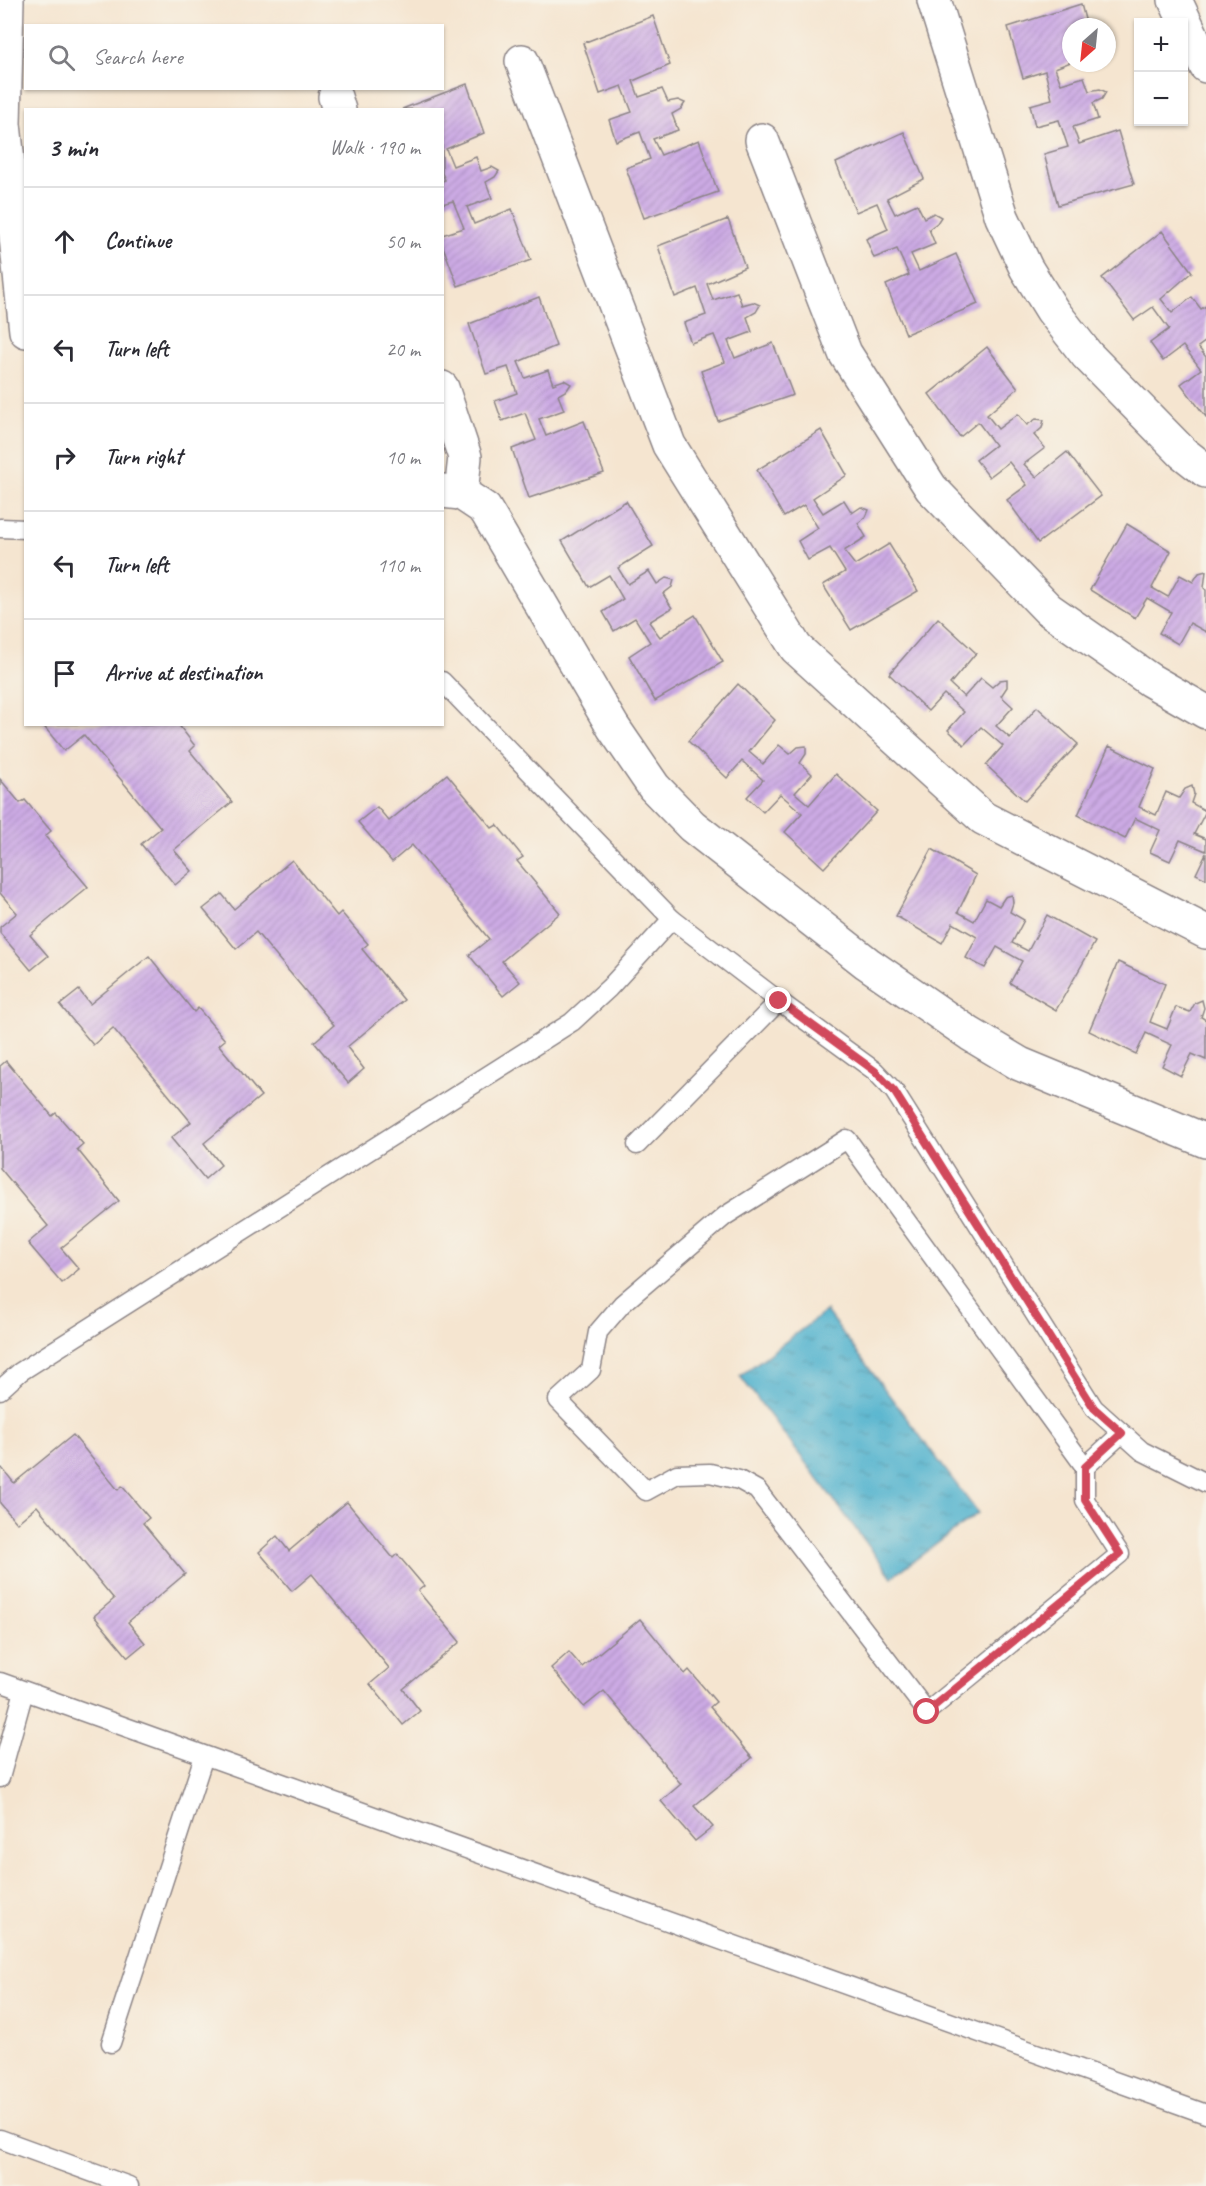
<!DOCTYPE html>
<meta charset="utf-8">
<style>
body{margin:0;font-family:Caveat,sans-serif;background:#f2f2f3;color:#2b2b33}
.controls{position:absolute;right:18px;top:18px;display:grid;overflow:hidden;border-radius:0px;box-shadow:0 2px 4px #0004}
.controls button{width:54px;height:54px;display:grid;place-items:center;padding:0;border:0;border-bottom:2px solid #e1e1e2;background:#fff;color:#2b2b33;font:30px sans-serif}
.compass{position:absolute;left:1062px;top:18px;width:54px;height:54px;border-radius:50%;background:#fff;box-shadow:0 2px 4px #0004;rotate:207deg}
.stop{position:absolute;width:18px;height:18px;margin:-14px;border:4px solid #d1495b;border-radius:50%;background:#fff}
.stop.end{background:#d1495b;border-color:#fff;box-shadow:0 2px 6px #0008}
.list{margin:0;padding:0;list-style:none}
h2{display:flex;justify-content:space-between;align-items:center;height:78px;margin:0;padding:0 24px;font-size:26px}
h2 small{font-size:20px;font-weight:400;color:#7c7c81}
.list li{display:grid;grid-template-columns:39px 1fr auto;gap:18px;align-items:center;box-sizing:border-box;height:108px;padding:0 24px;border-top:2px solid #e1e1e2}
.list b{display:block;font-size:22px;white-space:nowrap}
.list em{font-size:20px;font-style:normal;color:#7c7c81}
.icon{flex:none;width:33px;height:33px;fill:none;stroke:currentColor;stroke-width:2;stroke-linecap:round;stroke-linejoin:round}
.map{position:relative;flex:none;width:1206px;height:2186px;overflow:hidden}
.search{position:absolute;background:#fff;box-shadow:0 2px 4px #0004;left:24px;top:24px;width:420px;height:66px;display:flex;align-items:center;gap:15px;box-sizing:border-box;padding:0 21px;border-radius:0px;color:#7c7c81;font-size:22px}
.panel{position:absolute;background:#fff;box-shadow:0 2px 4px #0004;left:24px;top:108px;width:420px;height:618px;border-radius:0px}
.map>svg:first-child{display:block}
.water{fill:url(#water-ripples);stroke:#386a84;stroke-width:1.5}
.building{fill:url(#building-hatch)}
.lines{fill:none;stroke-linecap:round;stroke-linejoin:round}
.lane-casing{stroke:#8c8486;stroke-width:21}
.street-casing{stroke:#8c8486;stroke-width:36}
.lane{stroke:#fff;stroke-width:18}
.street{stroke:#fff;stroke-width:33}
.route{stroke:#d1495b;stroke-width:8}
</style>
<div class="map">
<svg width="1206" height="2186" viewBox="0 0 1206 2186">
<defs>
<pattern id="water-ripples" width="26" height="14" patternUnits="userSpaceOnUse" patternTransform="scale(1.5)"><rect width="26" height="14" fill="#4eb1cd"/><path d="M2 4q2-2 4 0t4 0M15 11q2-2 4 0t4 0" fill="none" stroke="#4090a8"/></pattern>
<pattern id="building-hatch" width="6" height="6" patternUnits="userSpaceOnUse" patternTransform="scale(1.5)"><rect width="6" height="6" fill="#ccaae4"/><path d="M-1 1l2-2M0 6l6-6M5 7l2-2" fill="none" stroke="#af92c4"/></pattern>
</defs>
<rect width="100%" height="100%" fill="#f7f3e8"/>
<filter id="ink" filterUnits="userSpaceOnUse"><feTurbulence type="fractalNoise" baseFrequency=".0167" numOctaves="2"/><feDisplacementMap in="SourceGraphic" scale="12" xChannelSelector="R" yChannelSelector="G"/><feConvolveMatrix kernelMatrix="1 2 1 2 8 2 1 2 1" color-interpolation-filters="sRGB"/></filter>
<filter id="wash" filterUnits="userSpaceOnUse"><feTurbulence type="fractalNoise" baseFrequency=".008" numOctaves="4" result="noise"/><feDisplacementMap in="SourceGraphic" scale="24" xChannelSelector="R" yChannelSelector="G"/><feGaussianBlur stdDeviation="1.35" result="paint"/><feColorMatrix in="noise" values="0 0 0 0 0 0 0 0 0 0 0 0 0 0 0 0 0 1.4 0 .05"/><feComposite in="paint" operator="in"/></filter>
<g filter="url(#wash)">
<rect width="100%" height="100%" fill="#f5e5d0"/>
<path class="water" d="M826,1311l152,202 -86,64 -152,-201z"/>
<g id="blocks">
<g class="building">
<path d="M1081,4l6,23h-16v35l-16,6 6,16 23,-7 5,14 11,-2 6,3 -4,7 -9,4 5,16 -25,8 6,17 39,-13 16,53 -76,21 -14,-51 24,-7 -9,-27 -24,6 -5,-21 22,-6 -7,-28 -22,7 -15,-51z"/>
<path d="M653,16l17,49 -37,16 6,16 23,-8 6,13 10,-2 7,3 -4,6 -9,5 6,16 -25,9 8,16 38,-15 19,52 -74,26 -18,-50 24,-9 -10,-27 -24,9 -7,-21 23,-8 -10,-26 -22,8 -17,-51z"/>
<path d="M467,84l17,49 -38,16 7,17 23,-9 5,14 11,-4 7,4 -4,6 -9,5 6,16 -25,9 7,17 38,-15 19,51 -73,26 -16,-42v-9l22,-7 -11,-27 -11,3v-23l3,-1 -3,-7v-63l-40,-1z"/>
<path d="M904,132l20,47 -37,19 8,16 22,-10 7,14 10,-5 7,4 -4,6 -8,6 6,15 -24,10 8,17 37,-17 22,50 -72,30 -20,-49 23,-10 -12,-26 -23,9 -8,-19 22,-10 -11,-26 -21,9 -20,-49z"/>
<path d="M728,219l17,48 -38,17 6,16 24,-8 5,13 11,-3 7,3 -4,7 -9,5 5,15 -24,9 7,17 38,-15 20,52 -75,26 -17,-50 24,-9 -11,-27 -23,8 -7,-20 22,-8 -9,-27 -22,9 -17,-51z"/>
<path d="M1162,231l30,41 -31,27 11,14 20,-16 9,12 5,-3v35l-8,6 8,10v60l-25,-33 20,-15 -18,-23 -20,15 -13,-18 19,-14 -16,-22 -19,13 -32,-42z"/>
<path d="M539,297l17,49 -38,16 7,16 23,-8 5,14 11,-4 7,4 -4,6 -9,5 6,15 -25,9 7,17 38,-15 20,52 -75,25 -17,-49 24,-9 -11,-27 -23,8 -7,-20 22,-8 -9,-26 -22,7 -17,-50z"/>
<path d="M987,347l31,41 -31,27 11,14 20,-15 9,11 9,-6 8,1 -2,8 -8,7 11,13 -21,16 12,13 31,-25 34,44 -63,47 -31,-43 20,-15 -18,-23 -20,15 -13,-17 19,-15 -17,-23 -18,15 -31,-43z"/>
<path d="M821,430l26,45 -34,23 10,15 21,-13 8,13 9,-6 8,3 -3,7 -8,6 8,14 -22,14 11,14 34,-21 29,47 -67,39 -28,-45 22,-13 -15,-24 -22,12 -10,-19 20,-13 -14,-23 -20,12 -27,-47z"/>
<path d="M626,501l27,45 -35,22 10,16 21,-13 8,13 9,-6 8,2 -2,7 -9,7 9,14 -23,14 11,15 35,-22 28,47 -68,39 -26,-45 21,-14 -15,-24 -21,13 -11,-19 20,-13 -14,-24 -20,12 -27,-46z"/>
<path d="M1127,524l44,27 -19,37 16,9 12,-22 13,7 6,-9 7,-2 -2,17 2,2v42l-16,-9 -12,21 -19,-11 12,-21 -24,-14 -12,20 -45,-28z"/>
<path d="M938,618l38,35 -26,31 14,13 17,-19 11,9 8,-7 7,-1v8l-6,9 12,11 -17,19 14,12 27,-31 41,37 -53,57 -39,-36 17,-19 -22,-19 -17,18 -16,-15 16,-18 -20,-18 -16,17 -39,-37z"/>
<path d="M738,684l37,36 -26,32 14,12 16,-19 11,9 8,-7 8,-1v8l-6,9 12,11 -17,19 14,12 27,-31 41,37 -53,57 -39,-36 17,-19 -22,-19 -17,18 -16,-15 16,-17 -21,-19 -15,17 -39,-37z"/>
<path d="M42,724h136l17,22 -5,5 42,51 -58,48 18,21 -17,14 -34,-41 20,-16 -77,-93 -20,16z"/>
<path d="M1109,746l46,23 -16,38 17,8 10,-23 13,6 6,-9 7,-3 2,8 -3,9 15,8 -12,23 12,5v12l-26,-11 -10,21 -20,-9 10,-22 -25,-12 -10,21 -47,-24z"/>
<path d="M447,774l45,54 5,-3 26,32 -6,4 43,52 -58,48 18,21 -17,14 -34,-41 20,-16 -77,-94 -20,17 -34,-40 19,-15 12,14z"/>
<path d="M0,779l20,24 5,-3 26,31 -6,5 43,51 -58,48 18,21 -17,14 -31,-37v-6l17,-14 -17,-20z"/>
<path d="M932,849l44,26 -18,37 16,9 12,-22 13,7 6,-9 7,-2 1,8 -3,9 14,8 -12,23 16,8 19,-36 48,27 -39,68 -46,-27 12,-22 -25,-14 -12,21 -19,-10 11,-21 -24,-14 -11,20 -46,-27z"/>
<path d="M1206,853v26l-10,-5z"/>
<path d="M292,860l45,56 4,-4 27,32 -6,5 42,51 -57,47 17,22 -16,14 -34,-41 20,-17 -78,-93 -20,17 -33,-40 19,-15 12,15z"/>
<path d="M149,956l45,56 4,-4 27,32 -6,5 42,51 -57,47 17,22 -16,14 -34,-41 20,-16 -78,-94 -20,17 -33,-40 19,-15 11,14z"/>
<path d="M1118,962l47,22 -15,38 17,7 9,-22 14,5 5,-9 7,-3 2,8 -3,9 5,3v40l-14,-6 -11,22 -19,-10 10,-21 -26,-12 -10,21 -47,-23z"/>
<path d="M6,1061l46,55 4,-3 27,31 -6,5 42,52 -58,47 18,21 -17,14 -34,-40 20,-17 -48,-58v-102z"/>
<path d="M73,1435l45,55 4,-4 27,32 -6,5 42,51 -57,48 17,21 -17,14 -34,-41 20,-17 -77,-93 -20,17 -17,-20v-33l2,-2 12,15z"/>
<path d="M347,1502l46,56 4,-4 27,32 -6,5 42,51 -57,47 17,22 -17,14 -33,-41 19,-16 -77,-94 -20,17 -33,-39 18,-16 12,15z"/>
<path d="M640,1619l45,55 4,-4 27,32 -6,5 42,51 -58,48 19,21 -18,14 -34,-40 20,-17 -77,-93 -20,16 -33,-39 18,-16 13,15z"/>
</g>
</g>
</g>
<g filter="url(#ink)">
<use href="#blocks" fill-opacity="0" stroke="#8c8486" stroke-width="1.5"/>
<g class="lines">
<defs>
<g id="lane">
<path d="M0,528l26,1"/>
<path d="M672,919l107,82 96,70 19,20 200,317 48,43 64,32"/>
<path d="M637,1145l142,-144"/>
<path d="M0,1390l20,-18 552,-350 37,-34 63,-69 -230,-238"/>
<path d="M1085,1467l-238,-328 -122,77 -103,88 -24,28 -7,38 -33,30 88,91 31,-17 33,-1 29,7 18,10 170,222 193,-158 -35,-54v-33l37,-34"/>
<path d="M0,1682l1206,432"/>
<path d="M0,1778l24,-87"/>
<path d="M111,2043l93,-287"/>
<path d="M0,2139l129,47"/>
</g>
<g id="street">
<path d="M7,0l-3,124 22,207"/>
<path d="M934,0l68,217 24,51 26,42 35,45 96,98 23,18"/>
<path d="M1175,0l31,66"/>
<path d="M522,61l147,384 127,203 187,170 223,114"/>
<path d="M335,97l4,13"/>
<path d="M762,140l83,213 86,135 117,121 102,71 56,32"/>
<path d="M442,388l23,69 -4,36"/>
<path d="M442,491l19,2 24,16 128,218 41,60 38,39 175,137 103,71 50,30 186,77"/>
</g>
</defs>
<use href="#lane" class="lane-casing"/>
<use href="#street" class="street-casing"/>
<use href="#lane" class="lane"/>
<use href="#street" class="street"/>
</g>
</g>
<g class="lines" filter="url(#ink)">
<path class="route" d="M779,1001l96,70 19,20 200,317 28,25 -37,34v33l35,54 -193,158"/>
</g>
</svg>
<div class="controls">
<button>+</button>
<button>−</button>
</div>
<svg class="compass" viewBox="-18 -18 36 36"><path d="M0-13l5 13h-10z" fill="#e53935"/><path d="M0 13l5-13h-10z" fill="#7c7c81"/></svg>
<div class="stop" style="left:927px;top:1712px"></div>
<div class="stop end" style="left:779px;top:1001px"></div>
<div class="search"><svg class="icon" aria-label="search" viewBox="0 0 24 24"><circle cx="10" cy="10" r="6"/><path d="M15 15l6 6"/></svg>Search here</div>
<section class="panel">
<h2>3 min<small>Walk · 190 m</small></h2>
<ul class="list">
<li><svg class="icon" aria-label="ahead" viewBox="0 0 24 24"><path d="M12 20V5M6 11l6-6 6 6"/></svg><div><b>Continue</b></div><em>50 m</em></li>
<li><svg class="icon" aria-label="left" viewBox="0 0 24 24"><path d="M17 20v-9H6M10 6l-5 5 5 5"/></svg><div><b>Turn left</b></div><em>20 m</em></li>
<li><svg class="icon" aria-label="right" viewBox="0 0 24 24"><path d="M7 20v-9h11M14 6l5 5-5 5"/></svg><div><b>Turn right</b></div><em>10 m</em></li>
<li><svg class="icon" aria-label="left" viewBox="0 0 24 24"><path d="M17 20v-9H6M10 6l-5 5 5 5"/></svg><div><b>Turn left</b></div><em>110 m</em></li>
<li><svg class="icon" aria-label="arrive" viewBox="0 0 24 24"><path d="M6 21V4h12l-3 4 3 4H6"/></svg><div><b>Arrive at destination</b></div></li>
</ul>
</section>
</div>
